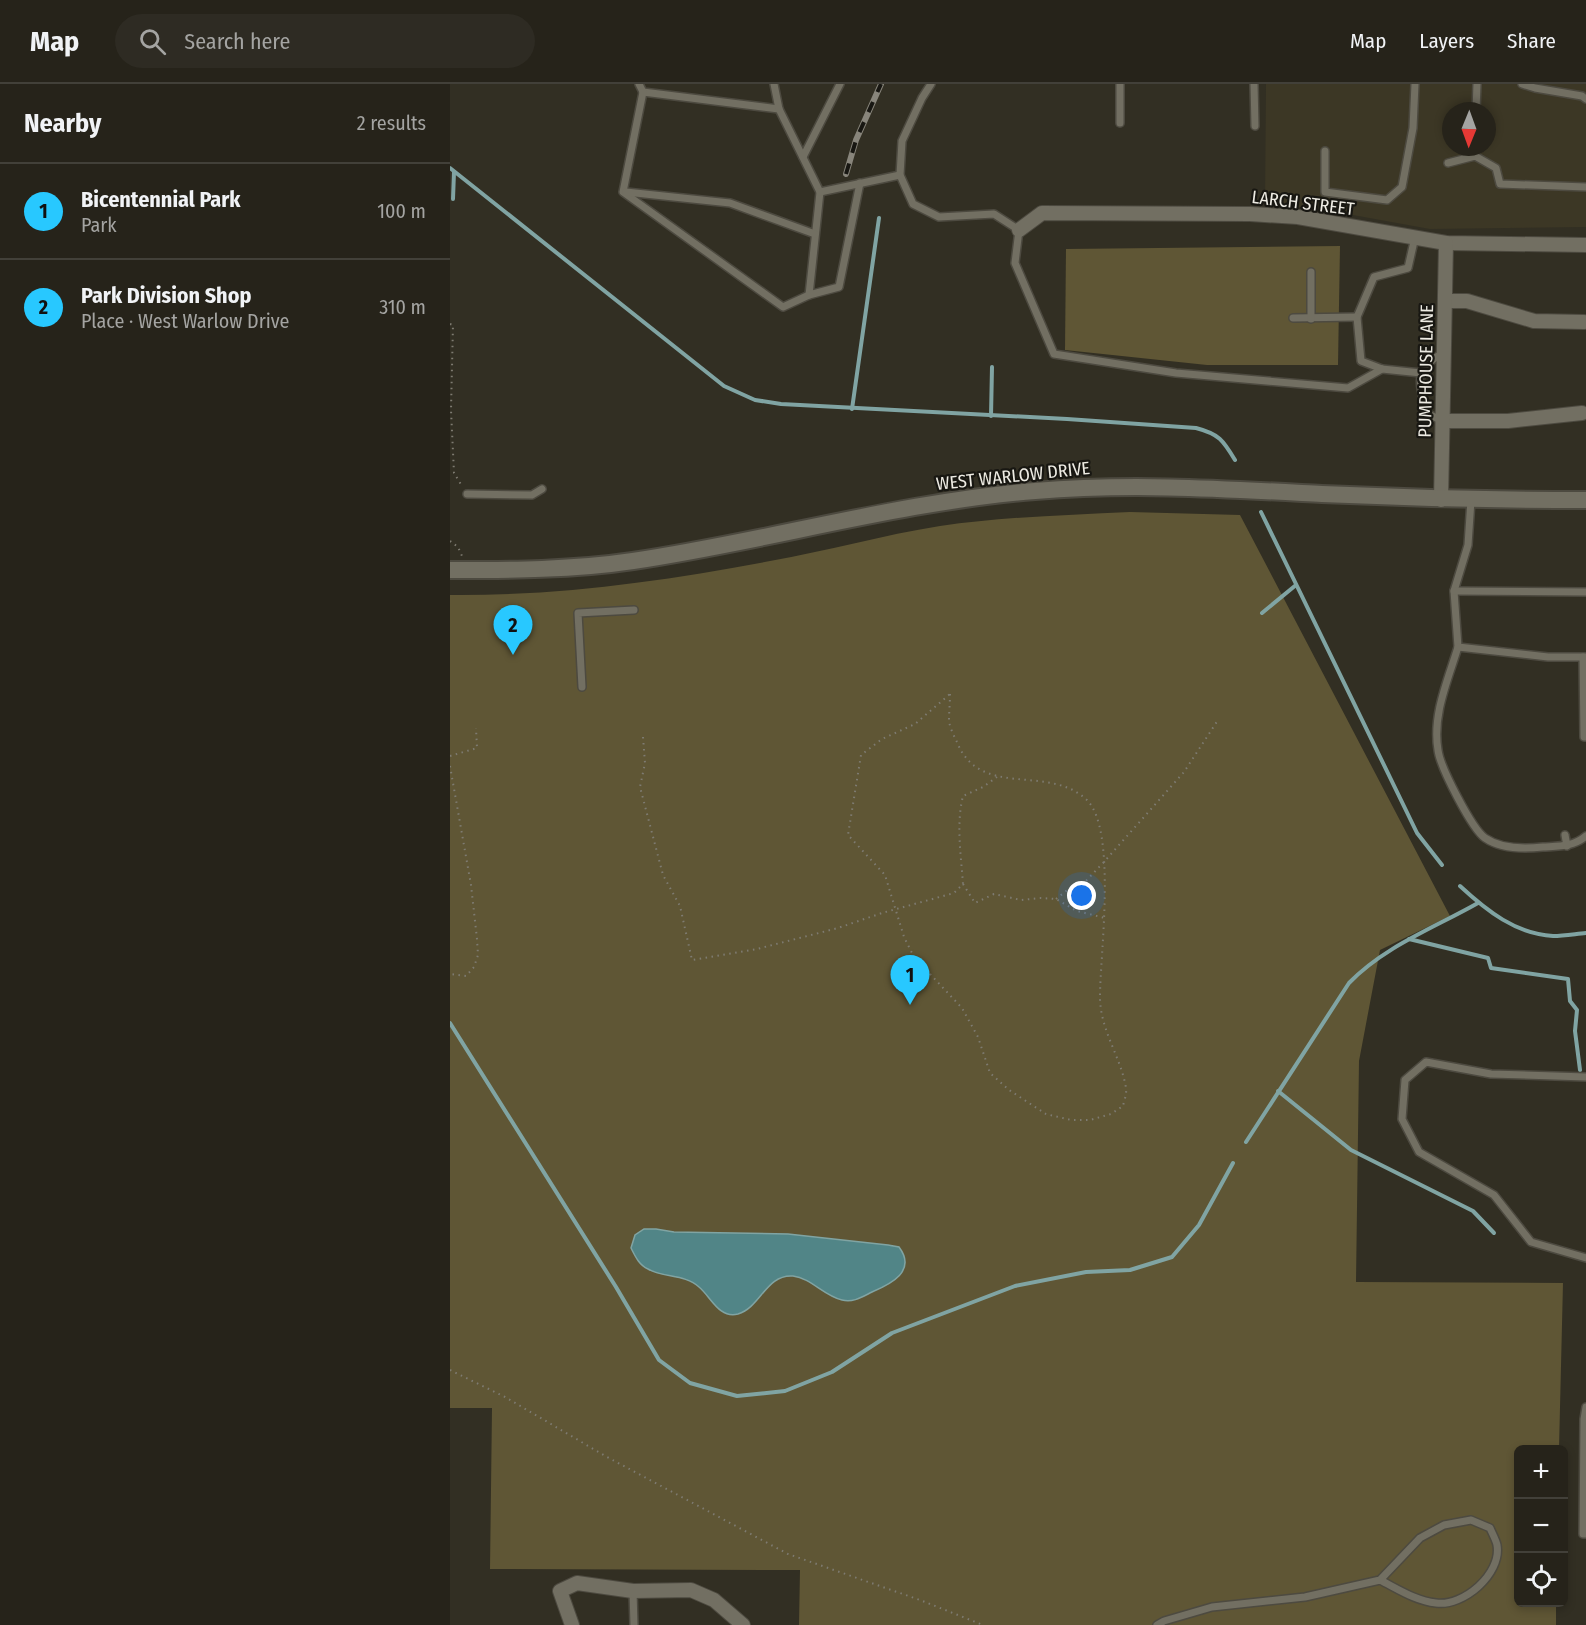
<!DOCTYPE html>
<meta charset="utf-8">
<style>
body{margin:0;font-family:"Fira Sans Condensed",sans-serif;background:#2e2b23;color:#f1f3f6}
.controls{position:absolute;right:18px;bottom:18px;display:grid;overflow:hidden;border-radius:9px;box-shadow:0 3px 9px #0003}
.controls button{width:54px;height:54px;display:grid;place-items:center;padding:0;border:0;border-bottom:2px solid #424039;background:#26231a;color:#f1f3f6;font:30px sans-serif}
.compass{position:absolute;left:992px;top:18px;width:54px;height:54px;border-radius:50%;background:#26231a;box-shadow:0 3px 9px #0003;rotate:181deg}
.you{position:absolute;left:632px;top:812px;width:21px;height:21px;margin:-15px;border:4px solid #fff;border-radius:50%;background:#1a73e8;box-shadow:0 0 0 9px #1a73e833}
.badge{display:grid;place-items:center;width:39px;height:39px;border-radius:50%;background:#28c8ff;color:#111;font-size:20px;font-weight:700}
.pin{position:absolute;translate:-50% -50px;filter:drop-shadow(0 2px 3px #0008)}
.pin::after{content:'';position:absolute;top:32px;width:21px;height:18px;background:inherit;clip-path:polygon(0 0,100% 0,50% 100%)}
.list{margin:0;padding:0;list-style:none}
h2{display:flex;justify-content:space-between;align-items:center;height:78px;margin:0;padding:0 24px;font-size:26px}
h2 small{font-size:20px;font-weight:400;color:#a4a4a2}
.list li{display:grid;grid-template-columns:39px 1fr auto;gap:18px;align-items:center;box-sizing:border-box;height:96px;padding:0 24px;border-top:2px solid #424039}
.list b{display:block;font-size:22px;white-space:nowrap}
.list p{margin:0;font-size:20px;white-space:nowrap;color:#a4a4a2}
.list em{font-size:20px;font-style:normal;color:#a4a4a2}
.icon{flex:none;width:33px;height:33px;fill:none;stroke:currentColor;stroke-width:2;stroke-linecap:round;stroke-linejoin:round}
.map{position:relative;flex:none;width:1136px;height:1541px;overflow:hidden}
header{display:flex;align-items:center;gap:36px;box-sizing:border-box;height:84px;padding:0 30px;background:#26231a;border-bottom:2px solid #424039}
header strong{font-size:28px}
nav{display:flex;gap:33px;margin-inline-start:auto;font-size:21px}
.search{width:420px;height:54px;background:#2e2b23;display:flex;align-items:center;gap:15px;box-sizing:border-box;padding:0 21px;border-radius:33px;color:#a4a4a2;font-size:22px}
main{display:flex}
aside{flex:1;background:#26231a}
.map>svg:first-child{display:block}
.built{fill:#3c3725;fill-rule:evenodd}
.green{fill:#5f5635}
.water{fill:#518587;stroke:#80a4a3;stroke-width:1.5}
.lines{fill:none;stroke-linecap:round;stroke-linejoin:round}
.stream{stroke:#80a4a3;stroke-width:4}
.service-casing{stroke:#4d4a40;stroke-width:10}
.minor-casing{stroke:#4d4a40;stroke-width:16}
.tertiary-casing{stroke:#4d4a40;stroke-width:20}
.path{stroke:#7e7b71;stroke-width:2;stroke-dasharray:1.5 4.5;stroke-linecap:butt}
.service{stroke:#726f62;stroke-width:7}
.minor{stroke:#726f62;stroke-width:14}
.tertiary{stroke:#726f62;stroke-width:16}
.rail-casing{stroke:#88857b;stroke-width:6}
.rail{stroke:#181712;stroke-width:4;stroke-dasharray:11;stroke-linecap:butt}
.labels{text-anchor:middle;stroke-width:4.5;stroke-linejoin:round;paint-order:stroke}
.street-label{font-size:18px;fill:#edebe3;stroke:#181712}
</style>
<header>
<strong>Map</strong>
<div class="search"><svg class="icon" aria-label="search" viewBox="0 0 24 24"><circle cx="10" cy="10" r="6"/><path d="M15 15l6 6"/></svg>Search here</div>
<nav><a>Map</a><a>Layers</a><a>Share</a></nav>
</header>
<main>
<aside>
<h2>Nearby<small>2 results</small></h2>
<ul class="list">
<li><span class="badge">1</span><div><b>Bicentennial Park</b><p>Park</p></div><em>100 m</em></li>
<li><span class="badge">2</span><div><b>Park Division Shop</b><p>Place · West Warlow Drive</p></div><em>310 m</em></li>
</ul>
</aside>
<div class="map">
<svg width="1136" height="1541" viewBox="0 0 1136 1541">
<rect width="100%" height="100%" fill="#322f23"/>
<path class="built" d="M816,0h320v143l-156,2 -99,-18 -66,-8zM1001,27h36v36h-36z"/>
<g class="green">
<path d="M890,162l-2,119h-131l-142,-15 1,-101z"/>
<path d="M680,428l110,3 210,401 -70,34 -21,111 -3,221 207,1 -4,166 -41,1v152l38,1v22h-757l1,-55 -310,-1 2,-161h-42v-813c108,1 214,-14 320,-34 57,-10 113,-26 170,-35 62,-9 127,-11 190,-14z"/>
</g>
<path class="water" d="M194,1145h12l18,3 114,2 100,11 11,2c18,24 -8,37 -27,45 -10,5 -19,11 -30,8 -18,-4 -31,-22 -49,-24 -27,-2 -32,31 -55,38 -19,5 -27,-17 -39,-27 -14,-13 -36,-9 -51,-18 -9,-4 -13,-13 -17,-21l4,-13z"/>
<g class="lines">
<g class="stream">
<path d="M0,84l274,218 31,14 26,4 286,15 129,9c23,6 27,12 39,32"/>
<path d="M3,115l1,-27"/>
<path d="M402,325l27,-191"/>
<path d="M541,332l1,-49"/>
<path d="M811,428l156,321 25,32"/>
<path d="M812,529l34,-28"/>
<path d="M1010,802c27,25 56,48 93,50 11,0 22,-2 33,-3"/>
<path d="M959,855l79,19 3,10 77,11 2,22 7,9 -2,21 5,39"/>
<path d="M0,939l166,264 43,73 31,23 47,13 48,-5 47,-19 60,-39 123,-47 71,-14 44,-2 42,-13 27,-32 34,-62"/>
<path d="M828,1007l73,59 122,61 21,22"/>
<path d="M796,1058l103,-159c36,-37 85,-55 129,-80"/>
</g>
<defs>
<g id="service">
<path d="M189,0l4,8 136,17"/>
<path d="M324,0l5,25 41,83 -11,103"/>
<path d="M481,0l-9,14 -20,43 -2,34 13,29 26,13 55,-3 25,16 -4,33 39,91 122,19 172,15 34,-19"/>
<path d="M804,0l1,42"/>
<path d="M1072,0l13,4 47,8 4,3"/>
<path d="M193,8l-20,100 160,115 26,-12 30,-8 21,-104"/>
<path d="M1026,27l1,-27"/>
<path d="M670,39v-39"/>
<path d="M875,67v41l62,8 15,-13 11,-59 2,-44"/>
<path d="M1025,72v-9"/>
<path d="M353,73l37,-73"/>
<path d="M998,79l27,-7 21,12 4,16 86,3"/>
<path d="M176,108l104,11 85,31"/>
<path d="M370,108l80,-17"/>
<path d="M965,153l-7,31 -34,9 -17,40 4,44 21,8 39,4"/>
<path d="M843,234l64,-1"/>
<path d="M861,235v-47"/>
<path d="M993,337l-15,-7c-9,-28 -16,-46 16,-61"/>
<path d="M17,410l65,1 10,-6"/>
<path d="M1021,416l-3,45 -14,46 4,56 90,10h38"/>
<path d="M1004,507l132,1"/>
<path d="M1008,563c-10,33 -26,68 -20,103 2,17 34,79 47,88 16,11 40,11 58,9 16,-1 30,0 43,-11"/>
<path d="M1133,573l1,80h2"/>
<path d="M132,603l-4,-74 56,-3"/>
<path d="M1115,751l2,11"/>
<path d="M1136,993l-95,-3 -65,-12 -21,18 -3,39 17,33 75,43 37,47 55,16"/>
<path d="M1136,1323l-2,12 -1,115h3"/>
<path d="M183,1507l1,34"/>
<path d="M707,1541l7,-4 48,-14 93,-10 75,-17 40,-42 24,-13 27,-5 19,8c2,5 6,12 7,17 5,29 -34,62 -61,58 -20,-2 -38,-14 -56,-23"/>
</g>
<g id="minor">
<path d="M569,146l23,-17 208,1 48,3 148,26 140,2"/>
<path d="M995,217h22l67,20 50,1"/>
<path d="M993,337h65l74,-8"/>
<path d="M991,416l5,-257"/>
<path d="M122,1541l-12,-34 17,-8 56,8 58,-1 23,10 29,25"/>
</g>
<path id="tertiary" d="M0,486c61,0 123,0 183,-9 135,-20 266,-59 402,-70 96,-8 191,-2 287,3 88,4 176,6 264,6"/>
</defs>
<use href="#service" class="service-casing"/>
<use href="#minor" class="minor-casing"/>
<use href="#tertiary" class="tertiary-casing"/>
<g class="path">
<path d="M0,240l3,1 -2,85 3,63 8,13"/>
<path d="M0,457l8,6 4,9"/>
<path d="M500,610c0,9 -1,18 -1,27 1,7 5,15 8,21 23,58 91,21 130,58 30,30 13,155 13,197 0,33 21,60 26,91 1,6 -2,13 -3,18l-12,8 -21,6h-19l-25,-6 -37,-24 -19,-17 -12,-36 -16,-29 -48,-51 -10,-20 -19,-62 -37,-40 13,-80 21,-16 33,-15z"/>
<path d="M193,653l2,26 -5,24 23,88 17,31 12,54 65,-11 81,-21 44,-15 72,-20 9,-9c-2,-29 -7,-60 0,-88l20,-9 14,-10"/>
<path d="M0,672l27,-8 -1,-20"/>
<path d="M0,682l21,119 6,54 1,16 -4,12 -8,9 -16,-2"/>
<path d="M513,800l12,19 19,-9 27,6 20,-2 15,1 21,12 28,7"/>
<path d="M606,815l14,-11 13,-4 20,-21 81,-91 34,-52"/>
<path d="M0,1286l55,27 102,60 181,97 132,46 63,25"/>
</g>
<use href="#service" class="service"/>
<use href="#minor" class="minor"/>
<use href="#tertiary" class="tertiary"/>
<defs>
<path id="rail" d="M396,90l10,-34 25,-56"/>
</defs>
<use href="#rail" class="rail-casing"/>
<use href="#rail" class="rail"/>
</g>
<g class="labels">
<g class="street-label">
<text transform="translate(853 119) rotate(7)" y="6">LARCH STREET</text>
<text transform="translate(976 287) rotate(-89)" y="6">PUMPHOUSE LANE</text>
<text transform="translate(563 392) rotate(-6)" y="6">WEST WARLOW DRIVE</text>
</g>
</g>
</svg>
<div class="controls">
<button>+</button>
<button>−</button>
<button><svg class="icon" aria-label="locate" viewBox="0 0 24 24"><circle cx="12" cy="12" r="6"/><path d="M12 2v4M12 18v4M2 12h4M18 12h4"/></svg></button>
</div>
<svg class="compass" viewBox="-18 -18 36 36"><path d="M0-13l5 13h-10z" fill="#e53935"/><path d="M0 13l5-13h-10z" fill="#a4a4a2"/></svg>
<div class="you"></div>
<div class="pin badge" style="left:460px;top:921px">1</div>
<div class="pin badge" style="left:63px;top:571px">2</div>
</div>
</main>
